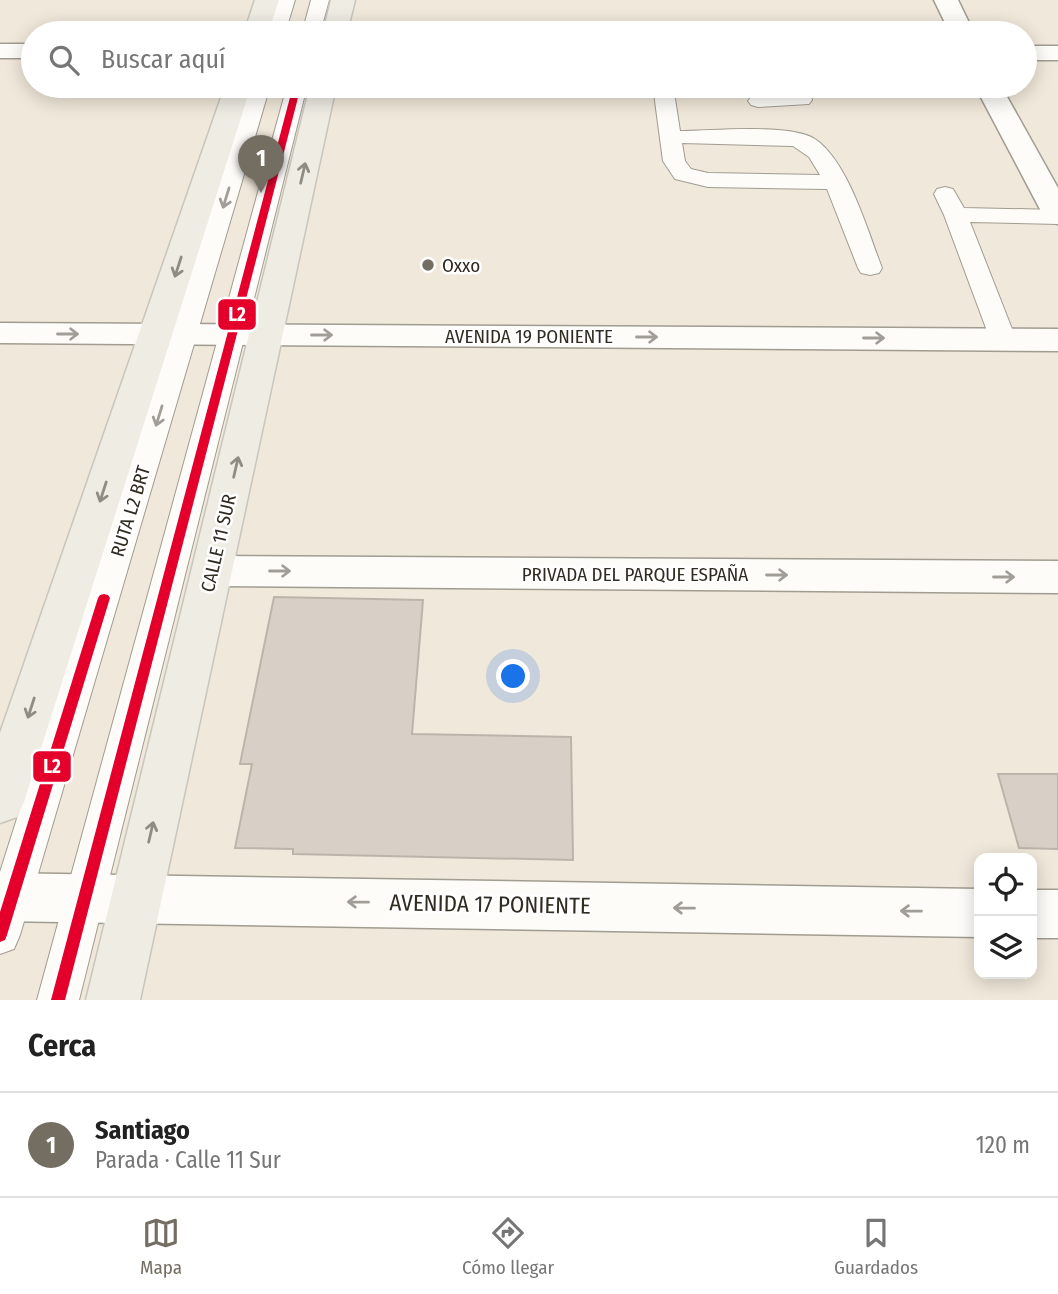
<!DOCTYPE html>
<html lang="es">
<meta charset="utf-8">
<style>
body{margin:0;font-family:"Fira Sans Condensed",sans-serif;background:#f2f2f2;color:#222}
.controls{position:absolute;right:21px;bottom:21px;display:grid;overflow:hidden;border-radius:14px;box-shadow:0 4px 18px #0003}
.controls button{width:63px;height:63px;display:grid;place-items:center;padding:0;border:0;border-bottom:2px solid #e0e0e0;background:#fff;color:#222;font:35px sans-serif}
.you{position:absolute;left:514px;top:677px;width:24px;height:24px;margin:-18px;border:5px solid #fff;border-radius:50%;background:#1a73e8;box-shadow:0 0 0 10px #1a73e833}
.badge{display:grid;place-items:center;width:46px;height:46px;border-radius:50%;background:#746e62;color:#fff;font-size:23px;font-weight:700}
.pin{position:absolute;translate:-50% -58px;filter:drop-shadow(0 2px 4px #0008)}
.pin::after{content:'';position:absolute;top:37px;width:24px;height:21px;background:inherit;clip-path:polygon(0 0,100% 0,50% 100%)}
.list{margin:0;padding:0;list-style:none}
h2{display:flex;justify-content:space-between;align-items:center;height:91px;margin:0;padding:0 28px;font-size:30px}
h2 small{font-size:23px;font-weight:400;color:#767676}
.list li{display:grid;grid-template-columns:46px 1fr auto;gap:21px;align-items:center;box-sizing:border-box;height:105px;padding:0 28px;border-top:2px solid #e0e0e0}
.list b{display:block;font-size:26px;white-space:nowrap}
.list p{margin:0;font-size:23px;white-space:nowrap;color:#767676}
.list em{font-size:23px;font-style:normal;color:#767676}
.icon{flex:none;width:38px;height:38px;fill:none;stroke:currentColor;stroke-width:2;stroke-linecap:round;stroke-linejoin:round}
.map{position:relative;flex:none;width:1058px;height:1000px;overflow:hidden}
.search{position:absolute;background:#fff;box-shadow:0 4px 18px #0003;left:21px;right:21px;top:21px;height:77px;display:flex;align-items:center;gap:18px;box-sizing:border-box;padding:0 24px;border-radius:38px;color:#767676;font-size:26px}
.sheet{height:196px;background:#fff}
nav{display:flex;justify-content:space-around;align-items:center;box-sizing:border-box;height:98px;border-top:2px solid #e0e0e0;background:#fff;font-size:19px;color:#767676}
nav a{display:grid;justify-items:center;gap:4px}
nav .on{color:#746e62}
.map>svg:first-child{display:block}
.building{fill:#d8d0c6;stroke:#bcb4ab;stroke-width:2}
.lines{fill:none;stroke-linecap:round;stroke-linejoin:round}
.service-casing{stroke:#a19c91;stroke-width:2}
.minor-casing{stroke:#a19c91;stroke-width:3}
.primary-casing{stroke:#c8c5bd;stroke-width:3}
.service{fill:#fdfcf9;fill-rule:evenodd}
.minor{fill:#fdfcf9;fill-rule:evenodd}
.primary{fill:#eeece3;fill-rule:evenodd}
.bus-1-casing{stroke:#fff;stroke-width:6}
.bus-1{fill:#e4002b;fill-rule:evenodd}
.oneway{stroke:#908c82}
.oneway2{stroke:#a19e98}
.poi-dot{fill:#746e62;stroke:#fff;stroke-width:2.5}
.labels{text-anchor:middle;stroke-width:5;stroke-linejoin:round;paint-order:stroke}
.poi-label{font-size:19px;fill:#312c22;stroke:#fff;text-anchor:start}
.street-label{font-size:19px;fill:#312c22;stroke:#fff}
.near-street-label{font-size:23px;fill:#312c22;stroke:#fff}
.line-badge{stroke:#fff;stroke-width:2.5}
.badge-label{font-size:19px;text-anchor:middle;font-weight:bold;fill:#fff}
</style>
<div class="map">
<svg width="1058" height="1000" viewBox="0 0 1058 1000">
<rect width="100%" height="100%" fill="#f0e8da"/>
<g class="building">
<path d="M274,597l149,3 -11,134 159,3 2,123 -280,-6v-5l-58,-1 17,-84h-12z"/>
<path d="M998,774h60v75l-39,-1z"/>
</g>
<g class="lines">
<defs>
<g id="service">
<path d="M277,0h18l-10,33h-18z"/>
<path d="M311,0h18l-9,33h-18z"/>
<path d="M250,86h20l-250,849 -6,14 -14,5v-82z"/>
<path d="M287,86h20l-228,914h-42z"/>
<path d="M653,86h20l7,45c31,0 110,-8 135,8 33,22 53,93 67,129l-3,5 -9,2 -9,-2 -3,-5 -31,-79 -119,-2 -33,-8 -12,-18zM682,143l111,3 16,11 11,18 -112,-2 -17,-4 -6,-8z"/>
<path d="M788,86h20l4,14 -3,4 -51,3 -7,-2 -3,-4 3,-4 39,-3z"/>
<path d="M945,187l8,2 11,19 94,2v14l-88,-2 46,117 -4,6 -9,2 -9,-2 -4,-6 -46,-124 -10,-21 3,-5z"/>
</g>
<g id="minor">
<path d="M934,0h24l16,33h-24z"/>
<rect x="0" y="44" width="33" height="14"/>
<rect x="1025" y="46" width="33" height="14"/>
<path d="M975,86h26l57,102v36l-11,-3 -4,-6z"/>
<path d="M0,323l1058,6v22l-1058,-8z"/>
<path d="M212,556l846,5v32l-846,-7 -14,-4 -6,-11 6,-11z"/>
<path d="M0,873l979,16v48l-979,-16z"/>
<rect x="1032" y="890" width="26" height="48"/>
</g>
<g id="primary">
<path d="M255,0h24l-11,33h-24z"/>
<path d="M331,0h24l-8,33h-24z"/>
<path d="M225,86h26l-227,716 -7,15 -17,6v-90z"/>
<path d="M310,86h26l-196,914h-54z"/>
</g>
</defs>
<use href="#service" class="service-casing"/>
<use href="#minor" class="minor-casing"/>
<use href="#primary" class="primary-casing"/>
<use href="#service" class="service"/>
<use href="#minor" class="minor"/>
<use href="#primary" class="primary"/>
<defs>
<g id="bus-1">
<path d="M293,86h8l-236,914h-14z"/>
<path d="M104,594l4,1 2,3 -103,337 -2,5 -5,2v-30l98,-314 2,-3z"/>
</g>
</defs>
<use href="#bus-1" class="bus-1-casing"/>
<use href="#bus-1" class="bus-1"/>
</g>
<defs><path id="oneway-shaft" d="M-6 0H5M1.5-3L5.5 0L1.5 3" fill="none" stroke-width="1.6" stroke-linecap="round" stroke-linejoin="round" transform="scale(1.75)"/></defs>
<g class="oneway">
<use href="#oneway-shaft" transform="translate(303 173) rotate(-77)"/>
<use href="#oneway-shaft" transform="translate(178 267) rotate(108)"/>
<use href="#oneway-shaft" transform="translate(236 467) rotate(-77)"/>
<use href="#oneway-shaft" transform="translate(103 492) rotate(108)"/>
<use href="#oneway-shaft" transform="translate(31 708) rotate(108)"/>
<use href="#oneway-shaft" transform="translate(151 832) rotate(-77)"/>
</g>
<g class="oneway2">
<use href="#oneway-shaft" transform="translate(226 198) rotate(107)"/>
<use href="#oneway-shaft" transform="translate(68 334)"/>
<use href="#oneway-shaft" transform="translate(322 335)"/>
<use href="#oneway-shaft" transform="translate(647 337)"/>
<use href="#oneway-shaft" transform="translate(874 338)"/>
<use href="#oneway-shaft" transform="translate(159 416) rotate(107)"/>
<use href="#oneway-shaft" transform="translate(280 571)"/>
<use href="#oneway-shaft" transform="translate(777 575)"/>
<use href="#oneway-shaft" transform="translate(1004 577)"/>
<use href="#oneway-shaft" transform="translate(358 902) rotate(-179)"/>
<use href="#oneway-shaft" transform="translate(684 908) rotate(-179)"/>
<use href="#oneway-shaft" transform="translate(911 911) rotate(-179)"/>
</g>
<circle class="poi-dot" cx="428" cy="265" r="7"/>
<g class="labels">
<g class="poi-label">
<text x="442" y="272">Oxxo</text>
</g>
<g class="street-label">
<text x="529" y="343">AVENIDA 19 PONIENTE</text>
<text transform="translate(130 511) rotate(-73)" y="7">RUTA L2 BRT</text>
<text transform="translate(218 543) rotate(-77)" y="7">CALLE 11 SUR</text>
<text x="635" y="581">PRIVADA DEL PARQUE ESPAÑA</text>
</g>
<g class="near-street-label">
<text transform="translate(490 904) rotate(1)" y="8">AVENIDA 17 PONIENTE</text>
</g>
</g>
<g class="line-badge">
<rect x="217" y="298" width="40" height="33" rx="7" fill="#e4002b"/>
<rect x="32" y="750" width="40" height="33" rx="7" fill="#e4002b"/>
</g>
<g class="badge-label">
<text x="237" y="321">L2</text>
<text x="52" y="773">L2</text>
</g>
</svg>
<div class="controls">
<button><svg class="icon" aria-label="locate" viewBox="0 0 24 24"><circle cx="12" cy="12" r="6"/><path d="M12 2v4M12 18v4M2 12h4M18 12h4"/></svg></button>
<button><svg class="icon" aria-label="layers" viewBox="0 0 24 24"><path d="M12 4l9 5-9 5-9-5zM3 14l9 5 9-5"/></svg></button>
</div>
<div class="you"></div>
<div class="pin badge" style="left:261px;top:193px">1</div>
<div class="search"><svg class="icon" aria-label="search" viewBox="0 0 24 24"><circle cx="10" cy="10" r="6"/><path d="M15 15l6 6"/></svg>Buscar aquí</div>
</div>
<section class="sheet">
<h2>Cerca<small></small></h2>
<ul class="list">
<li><span class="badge">1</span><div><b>Santiago</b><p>Parada · Calle 11 Sur</p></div><em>120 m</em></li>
</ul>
</section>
<nav>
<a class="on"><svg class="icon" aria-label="map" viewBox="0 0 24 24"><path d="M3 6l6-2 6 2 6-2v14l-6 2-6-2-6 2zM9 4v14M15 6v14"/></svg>Mapa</a>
<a><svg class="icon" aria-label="directions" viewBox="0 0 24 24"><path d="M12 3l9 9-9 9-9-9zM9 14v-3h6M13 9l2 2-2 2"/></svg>Cómo llegar</a>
<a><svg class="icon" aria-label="saved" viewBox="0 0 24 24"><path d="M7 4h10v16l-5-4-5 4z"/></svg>Guardados</a>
</nav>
